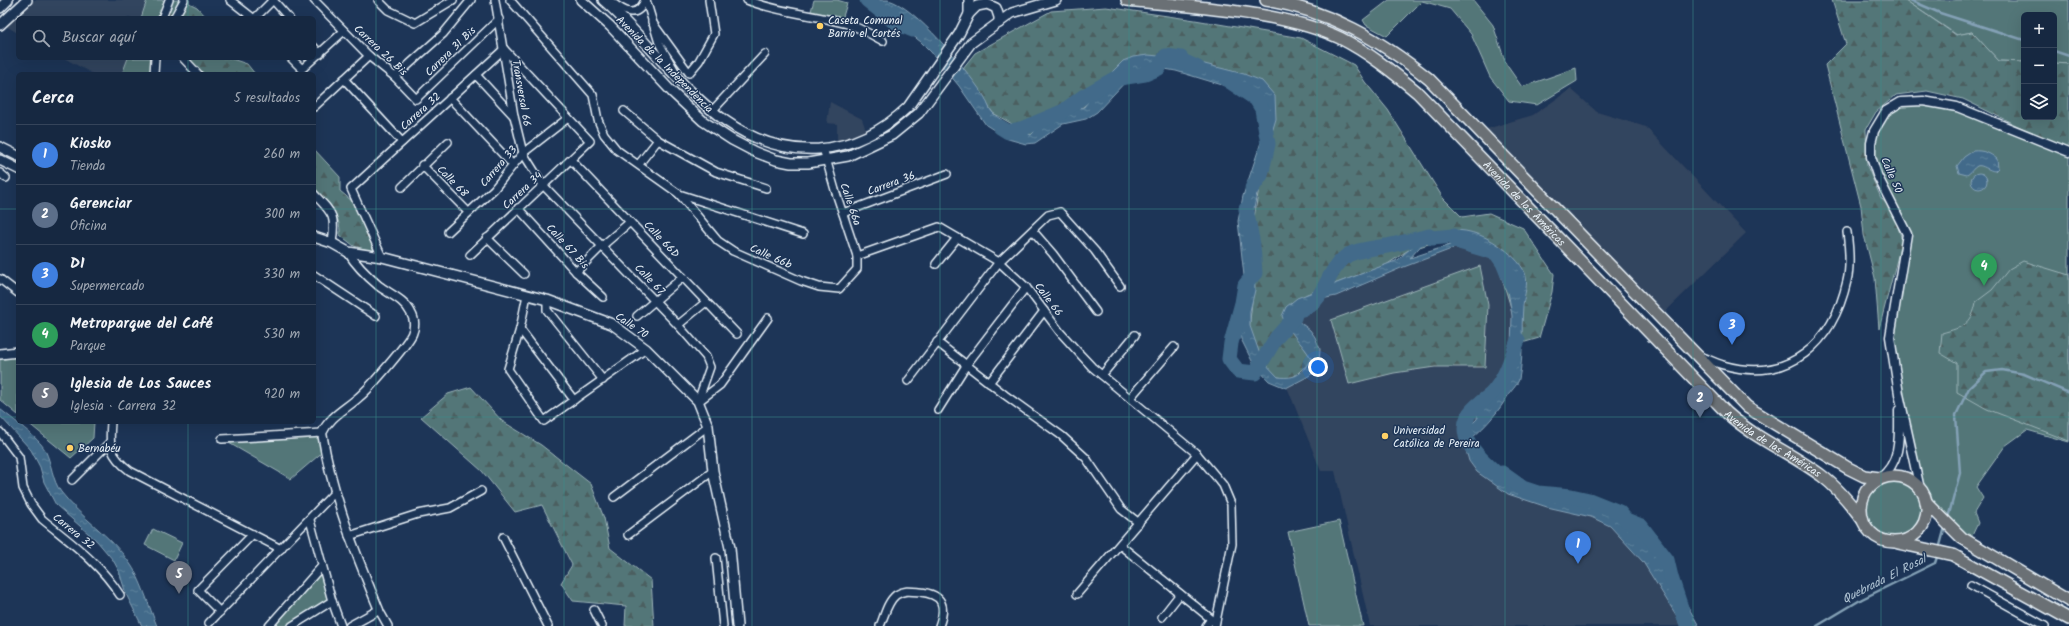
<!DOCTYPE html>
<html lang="es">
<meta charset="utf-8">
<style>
body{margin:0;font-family:Kalam,sans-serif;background:#23344c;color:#f1f3f6}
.controls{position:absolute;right:12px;top:12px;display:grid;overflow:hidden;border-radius:6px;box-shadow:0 4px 16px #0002}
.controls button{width:36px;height:36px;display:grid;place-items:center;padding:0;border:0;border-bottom:1px solid #35445a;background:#162841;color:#f1f3f6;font:20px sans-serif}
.you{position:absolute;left:1318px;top:367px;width:14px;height:14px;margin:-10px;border:3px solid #fff;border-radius:50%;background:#1a73e8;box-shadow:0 0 0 6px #1a73e833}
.badge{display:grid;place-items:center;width:26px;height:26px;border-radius:50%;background:#bca0f2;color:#fff;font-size:13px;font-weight:700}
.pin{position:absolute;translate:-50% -33px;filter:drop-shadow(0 1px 2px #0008)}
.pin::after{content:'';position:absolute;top:21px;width:14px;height:12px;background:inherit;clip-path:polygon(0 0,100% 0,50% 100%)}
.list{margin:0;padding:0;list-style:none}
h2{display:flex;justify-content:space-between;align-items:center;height:52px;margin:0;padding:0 16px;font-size:17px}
h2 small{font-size:13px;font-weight:400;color:#9ea6b1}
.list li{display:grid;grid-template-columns:26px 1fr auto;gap:12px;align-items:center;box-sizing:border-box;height:60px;padding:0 16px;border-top:1px solid #35445a}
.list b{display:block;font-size:15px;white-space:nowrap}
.list p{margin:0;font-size:13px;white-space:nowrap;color:#9ea6b1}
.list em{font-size:13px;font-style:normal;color:#9ea6b1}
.icon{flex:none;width:22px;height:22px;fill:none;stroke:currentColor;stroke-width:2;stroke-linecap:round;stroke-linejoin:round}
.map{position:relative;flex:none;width:2069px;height:626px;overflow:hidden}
.search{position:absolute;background:#162841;box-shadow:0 4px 16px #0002;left:16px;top:16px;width:300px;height:44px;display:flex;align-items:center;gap:10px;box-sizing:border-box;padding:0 14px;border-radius:6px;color:#9ea6b1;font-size:15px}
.panel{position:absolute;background:#162841;box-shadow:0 4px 16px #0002;left:16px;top:72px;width:300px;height:352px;border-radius:6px}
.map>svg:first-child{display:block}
.built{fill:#33445e}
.green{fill:#527678;stroke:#9db4b8}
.forest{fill:url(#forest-firs);stroke:#9db4b8}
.water{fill:url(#water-ripples);stroke:#84a1b6;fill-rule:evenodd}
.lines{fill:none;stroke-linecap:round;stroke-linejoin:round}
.stream{stroke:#84a1b6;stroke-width:2.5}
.river{stroke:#426b8a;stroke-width:15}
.minor-casing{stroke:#e8f1f8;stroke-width:10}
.tertiary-casing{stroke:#e8f1f8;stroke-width:11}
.secondary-casing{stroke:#e8f1f8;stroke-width:12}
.primary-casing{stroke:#e8f1f8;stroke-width:14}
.minor{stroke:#1d3557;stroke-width:7}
.tertiary{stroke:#1d3557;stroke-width:8}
.secondary{stroke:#1d3557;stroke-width:9}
.primary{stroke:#6b7074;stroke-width:11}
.grid{fill:none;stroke:#3a8f8a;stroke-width:1;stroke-opacity:0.55}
.poi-dot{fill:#ffd166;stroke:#1d3557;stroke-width:1.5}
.labels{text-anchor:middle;stroke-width:3;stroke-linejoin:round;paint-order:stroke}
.poi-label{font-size:11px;fill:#e8f1f8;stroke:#1d3557;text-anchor:start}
.street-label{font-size:11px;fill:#e8f1f8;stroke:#1d3557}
.water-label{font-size:12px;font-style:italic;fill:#aec2d2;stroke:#1d3557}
</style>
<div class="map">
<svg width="2069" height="626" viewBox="0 0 2069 626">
<defs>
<pattern id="forest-firs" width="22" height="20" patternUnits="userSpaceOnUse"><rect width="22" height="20" fill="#527678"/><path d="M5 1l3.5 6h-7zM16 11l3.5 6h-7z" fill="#4c5f61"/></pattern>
<pattern id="water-ripples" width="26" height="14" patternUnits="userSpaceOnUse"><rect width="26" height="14" fill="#426b8a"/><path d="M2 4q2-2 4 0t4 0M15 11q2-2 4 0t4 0" fill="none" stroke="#5d819b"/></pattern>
</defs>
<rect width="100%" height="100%" fill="#1d3557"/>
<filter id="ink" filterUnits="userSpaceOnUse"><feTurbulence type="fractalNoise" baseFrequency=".025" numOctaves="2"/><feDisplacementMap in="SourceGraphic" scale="8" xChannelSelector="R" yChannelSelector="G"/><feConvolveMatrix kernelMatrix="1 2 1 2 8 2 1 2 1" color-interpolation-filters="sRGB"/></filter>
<g filter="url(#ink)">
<g class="built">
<path d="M27,0h120l-6,18h-123v15l-16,-9z"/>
<path d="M64,58h64l-6,16h-29z"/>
<path d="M1571,89l26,23 49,15 100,106 -85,83 -181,-185 53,-16z"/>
<path d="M830,102l32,17 6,17 -31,10v-22l-10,-1z"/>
<path d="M1465,244l31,9 12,37 4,26 -2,59 -32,31 -1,13 -13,13 -1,8 6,21 8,11 28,20 42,15 44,10 19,9 33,36 40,64h-313l-35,-155h-14l-34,-84 20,-10 12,-13 1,-15 -5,-12 -5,-7 -16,-12 2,-7 5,-4 16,-7 19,-4 21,-8 44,-20z"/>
</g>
<g class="green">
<path d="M147,0h22l-7,18h-21z"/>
<path d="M814,0h23l10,3 -5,17 -31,-9z"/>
<path d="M1389,0h84l20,25 13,39 16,23 54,-19 1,13 -40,24 -28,-4 -19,-24 -19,-43 -21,-25 -28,-8 -35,35 -21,-11 -3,-5z"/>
<path d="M1905,0h164v64l-15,-1v-48h-30v47l-25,-1 -27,-29 -15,3z"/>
<path d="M128,58h27l-1,16h-32z"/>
<path d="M1901,102l56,5 112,45v290l-42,-12 -22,16 -29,41 7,11 -9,15 4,10 -9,19 -42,-32c-6,49 -73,39 -66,-6 1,-10 8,-18 17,-24 12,-7 26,-3 37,4l-25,-147 17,-103 -36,-77 9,-36z"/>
<path d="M18,352v63l-18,-15v-46z"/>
<path d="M27,422h67l-1,16 -22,20z"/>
<path d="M322,433l3,17 -34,29 -69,-40z"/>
<path d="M1339,521l24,105h-54l-21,-94z"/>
<path d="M153,529l29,14 -8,17 -29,-15z"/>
<path d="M322,566l10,35 -40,25h-23z"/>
</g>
<g class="forest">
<path d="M171,0h18v3l8,4 10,11h-42z"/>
<path d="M1832,0h73l51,35 16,-3 27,29 25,1v55h30v-54l15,1v85l-47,-21 -59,-29 -36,-8 -31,4 -20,17 -10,17 1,37 14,32 12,13 9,29 -23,89 -4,-51 -11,-43 -3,-29 -36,-141 21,-21z"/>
<path d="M1106,7l89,13 106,18 53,27 11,17 23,28 55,88 19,19 27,-4 34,15 31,46 -2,18 -13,46 -17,5 -32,-103 -37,-4 -46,15 -21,14 -79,29 -21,13 12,31 13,20 -4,7 -16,14 -13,-2 -9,-8 -11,-19 -10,-10 7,-67 -4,-36 10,-62 14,-56 -13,-38 -139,-20 -40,46 -52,28 -38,-22 -30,-45 12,-15 76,-42z"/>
<path d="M188,58h41l18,6 8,10h-51z"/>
<path d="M314,149l26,28v14l12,10 23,51 -21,-6 -14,-11c1,-21 -13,-33 -26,-48z"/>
<path d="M2023,261l46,14v166l-82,-32 -30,-17v-29l-17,-10 2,-20c21,-6 30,-8 34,-31l16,-12 17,-21z"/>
<path d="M1480,266l8,39 -3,62h-50l-41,6 -45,11 -18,-64z"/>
<path d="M471,387l31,34 39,24 50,39 13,34 6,30 41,32 3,46h-29l1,-20 -53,-5 -12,-18 11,-18 -30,-60 -27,7 -33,-41 -61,-54 27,-23z"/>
</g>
<g class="water">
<path d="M867,0c6,0 15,0 21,0 27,6 78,69 94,93 5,6 6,16 12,21 11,10 24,15 37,21l17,-17 14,-6 22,-5 25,-32 14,-14 10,-4 15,-2 33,3 63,16 18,7 13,15 1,23 -13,43 -13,67 4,32 1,29 -5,21v15l12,34 16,17c18,2 25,-3 33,-19 -9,-15 -23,-26 -29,-42l4,-9 11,-9 101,-38c32,-33 64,-40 102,-14 9,6 21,17 25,27 4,11 -1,22 -2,33 -2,24 1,49 -4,73 -1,5 -7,11 -10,15 -10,17 -22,31 -37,44l3,16 23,21 16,7 20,3 85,27 22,14 17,22 13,29 28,49h-16l-40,-64 -33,-36 -19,-9 -44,-10 -39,-13 -31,-22 -8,-11 -6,-21 1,-8 13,-13 1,-13 32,-31 2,-59 -4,-26 1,-13 -6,-14 -7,-10 -25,-9h-6l-64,24 -65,28 -19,4 -16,7 -5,4 -2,7 16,12 5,7 5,12 -1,15 -3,7 -9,6 -21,11 -17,-7 -15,-16 -13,-26 -4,-21 8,-33 -7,-64 5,-25 19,-57v-30l-6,-10 -14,-8 -66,-20 -17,-3 -18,2 -12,8 -32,34 -11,7 -23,5 -28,19 -9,1 -18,-5 -22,-14 -27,-39 -28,-34 -10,-10zM1446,235l7,1 4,3 -4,5 -43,14 16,-18z"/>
<path d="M1973,151c10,-1 17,2 24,8l1,9 -3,3c-6,0 -13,-7 -18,-5 -4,2 -6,7 -10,9l-8,-2 -2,-7 7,-9z"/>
<circle cx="1979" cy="181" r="8"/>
<path d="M0,409c11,9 39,29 45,41 7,14 7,30 16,42 20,26 49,43 68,70 12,16 20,45 28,64h-15l-16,-32 -7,-23 -6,-11 -16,-19 -41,-36 -12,-23 -4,-15 -9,-17 -31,-34z"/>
</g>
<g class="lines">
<g class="stream">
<path d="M1910,0l30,13 84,27"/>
<path d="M2054,51l15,5"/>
<path d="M1948,518l12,-45 -4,-58 13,-27 17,-16 16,-2 22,4 45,19"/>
<path d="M1939,549l6,-22"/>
<path d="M1817,626l45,-27 73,-36 3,-9"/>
</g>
<g class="river">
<path d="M867,0l29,23 17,7"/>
<path d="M1226,79l30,20 6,10 6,35 -7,31 -9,13"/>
<path d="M1000,127l8,5 16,-4 38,-16 22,-16 30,-17 31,-5 14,-6 7,-12 15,2 2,3 15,7"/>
<path d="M1246,209l7,36 2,28 -10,12 -3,18 -11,40 -2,16 9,12 17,2 21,-35 18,-20 2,-7c32,-7 28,-41 52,-56 11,-6 27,-7 39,-9 14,-3 28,-7 42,-10l3,2 21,-2 3,5 40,12 7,10 10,24"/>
<path d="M1518,340c-7,18 -12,38 -26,53 -7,7 -20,14 -24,23 -12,26 15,43 30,59l4,-2 21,15 15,5 33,3 18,4 30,12 7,8 15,6 26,34 4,17 16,49"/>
</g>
<defs>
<g id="minor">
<path d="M230,0l23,18"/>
<path d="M273,0l16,18"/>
<path d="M314,0l55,56 26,21 21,22 83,-80"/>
<path d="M378,0l10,10 27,13 38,-23"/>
<path d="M495,0l19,116 9,37 20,32 135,140 28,32 4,10 -12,34"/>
<path d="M510,0l83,95 5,25 6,14 13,16 62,44 124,40"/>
<path d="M609,0c12,9 27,22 36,0"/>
<path d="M646,0l13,43 17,30"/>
<path d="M747,0c32,13 67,14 100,24 12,3 25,11 36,17"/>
<path d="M162,18l7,-18"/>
<path d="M174,18l10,-18"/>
<path d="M255,18l18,-18"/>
<path d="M652,22l37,51 10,-12 15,-27 -5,-34"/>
<path d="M314,47l6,7"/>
<path d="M183,58l15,16"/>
<path d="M291,58l11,11 42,-38"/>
<path d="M154,74l1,-16"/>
<path d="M476,75l38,41"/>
<path d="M395,77l48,-43 28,-34"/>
<path d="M344,79l58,63"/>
<path d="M450,98l63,67"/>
<path d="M314,107l55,-51"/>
<path d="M624,111l34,29 58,32 50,16"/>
<path d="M712,111l53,-57"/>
<path d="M571,160l166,174"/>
<path d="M639,164l19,-24"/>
<path d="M422,165l46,47"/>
<path d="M0,173l6,5"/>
<path d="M402,187l46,-45"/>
<path d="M314,194c19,20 22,21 18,49"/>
<path d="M679,194l39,47 15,10 68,30 18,6 20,2 18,-20v-13l-22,-66 -12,-42"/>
<path d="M518,208l58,64 27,25"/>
<path d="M843,213l104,-39"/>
<path d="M1033,231l20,23 43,58"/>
<path d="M448,232l46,-43 29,-36 45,-35"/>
<path d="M487,238l37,36"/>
<path d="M470,255l120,-114 -86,-92"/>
<path d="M857,256l82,-29 60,35 27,25 34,45 19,21 13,14 105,87 26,31 8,19 1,40 -17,82"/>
<path d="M382,257l-31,-68 153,-140"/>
<path d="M936,264l21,-26"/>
<path d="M576,272l26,-26 28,-24"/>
<path d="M314,275l62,41"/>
<path d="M0,279l18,14"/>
<path d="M527,295l-7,34 -12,40 36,52 102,-72"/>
<path d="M547,300v10l56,70"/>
<path d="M637,316l46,-39"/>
<path d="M678,325l28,-23"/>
<path d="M520,329l54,71"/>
<path d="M937,342l68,53 57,41 24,22 35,51 18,14"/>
<path d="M1700,356c8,3 16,7 23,9 67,19 110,-22 124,-84 4,-16 2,-34 0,-49"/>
<path d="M1102,375l33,-40"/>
<path d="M908,381l91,-119 49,-47 12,-3 35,39 25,35"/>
<path d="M989,383l55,-72"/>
<path d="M1130,398l44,-51"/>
<path d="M699,401l21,-16 48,-67"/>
<path d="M938,410l29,-46 59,-77"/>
<path d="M111,422c-2,25 -2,33 19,49l151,78"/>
<path d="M0,432l19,25 4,31 8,16 11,15c29,24 57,43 78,76"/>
<path d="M222,439l100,-6"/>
<path d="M72,480l37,-37"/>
<path d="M614,497l94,-71"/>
<path d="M310,520l22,81 9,25"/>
<path d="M628,535l85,-64"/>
<path d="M349,536l69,-22 32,-6 31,-17"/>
<path d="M503,537l45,89"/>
<path d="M1120,545l95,77"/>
<path d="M716,558l7,68"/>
<path d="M1971,585l74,41"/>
<path d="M1077,594l120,-140"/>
<path d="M379,610l9,16"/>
<path d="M594,610l8,16"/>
<path d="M220,612l-22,-22 55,-56"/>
<path d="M1162,617l18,-23"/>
<path d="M209,623l125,-130"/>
<path d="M269,626l53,-60"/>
<path d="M292,626l40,-25"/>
<path d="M880,626c4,-9 7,-24 16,-31 8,-5 14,-4 24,-3 22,2 27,13 19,34"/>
<path d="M1206,626l5,-7"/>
</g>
<g id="tertiary">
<path d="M348,252c8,13 19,24 31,34 11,8 26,14 32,27 4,7 4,14 1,21 -6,12 -42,54 -53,63 -13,12 -29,19 -37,36 10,62 33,119 57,177l-29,16"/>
<path d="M1880,478c22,-16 19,-43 19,-68"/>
<path d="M1920,489l-21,-95 -9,-57 17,-103 -30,-59 -6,-18v-14l3,-12 12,-20 15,-9 22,-1 34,6 112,45"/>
</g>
<g id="secondary">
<path d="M581,0l29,26 62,66 31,29 29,19 23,12 21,8 15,3h17l40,-7 44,-21 27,-22 52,-70 41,-30 44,-13"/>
<path d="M603,0c66,58 116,155 216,149 35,-3 64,-18 89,-42l51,-73 10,-20 8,-8 10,-2 9,4 3,9v6"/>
<path d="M0,8l8,-8"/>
<path d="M969,14v-14"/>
<path d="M0,25l27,-25"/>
<path d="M0,147l18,9"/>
<path d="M0,160l18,9"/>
<path d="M314,237l18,6 16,9 34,5 165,43 65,24 34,25 52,52 10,25 5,45 17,77 7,78"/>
<path d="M0,354l18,-2"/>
</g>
<g id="primary">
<path id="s1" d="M1127,0c64,7 155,11 213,38 28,14 53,34 77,54l310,321c29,26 64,40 95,63 16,12 28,27 40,43"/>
<path d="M1266,0c64,11 113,39 163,79l318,328 101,61 16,8 16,2"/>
<circle cx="1894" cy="509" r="33"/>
<path d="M1926,502l36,36 107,63"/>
<path d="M1898,543l55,12 116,64"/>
</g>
</defs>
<use href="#minor" class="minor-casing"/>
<use href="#tertiary" class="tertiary-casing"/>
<use href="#secondary" class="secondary-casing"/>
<use href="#primary" class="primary-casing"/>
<use href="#minor" class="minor"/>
<use href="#tertiary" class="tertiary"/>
<use href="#secondary" class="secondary"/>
<use href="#primary" class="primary"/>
</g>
</g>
<path class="grid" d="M188,0v18M376,0v626M564,0v626M752,0v626M940,0v626M1129,0v626M1317,0v626M1505,0v626M1693,0v626M1881,0v626M188,58v16M0,209h18M314,209h1755M0,417h18M314,417h1755M188,422v204"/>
<g class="poi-dot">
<circle cx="820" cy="26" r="4"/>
<circle cx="1385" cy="436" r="4"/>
<circle cx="70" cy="448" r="4"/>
</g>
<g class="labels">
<g class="poi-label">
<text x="828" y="24">Caseta Comunal<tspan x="828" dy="13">Barrio el Cortés</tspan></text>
<text x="1393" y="434">Universidad<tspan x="1393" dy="13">Católica de Pereira</tspan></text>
<text x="78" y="452">Bernabéu</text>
</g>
<g class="street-label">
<text transform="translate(381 50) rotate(43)" y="4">Carrera 26 Bis</text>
<text transform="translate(450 51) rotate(-44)" y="4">Carrera 31 Bis</text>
<text transform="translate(665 64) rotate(45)" y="4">Avenida de la Independencia</text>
<text transform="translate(522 93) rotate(80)" y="4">Transversal 66</text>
<text transform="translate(420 111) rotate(-42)" y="4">Carrera 32</text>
<text transform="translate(498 166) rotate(-49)" y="4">Carrera 33</text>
<text transform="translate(1892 175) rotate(66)" y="4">Calle 50</text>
<text transform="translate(453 181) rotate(46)" y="4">Calle 68</text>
<text transform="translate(891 183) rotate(-20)" y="4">Carrera 36</text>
<text transform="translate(522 190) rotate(-43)" y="4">Carrera 34</text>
<text dy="4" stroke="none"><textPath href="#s1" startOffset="466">Avenida de las Américas</textPath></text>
<text transform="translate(851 204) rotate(71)" y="4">Calle 66a</text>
<text transform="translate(662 239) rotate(46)" y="4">Calle 66D</text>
<text transform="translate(568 246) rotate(47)" y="4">Calle 67 Bis</text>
<text transform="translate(771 256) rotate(24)" y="4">Calle 66b</text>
<text transform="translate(650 279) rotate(46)" y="4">Calle 67</text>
<text transform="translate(1049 299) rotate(53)" y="4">Calle 66</text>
<text transform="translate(632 325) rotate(34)" y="4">Calle 70</text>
<text dy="4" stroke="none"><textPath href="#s1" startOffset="813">Avenida de las Américas</textPath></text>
<text transform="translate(74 531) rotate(39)" y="4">Carrera 32</text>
</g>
<g class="water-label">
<text transform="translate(1884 579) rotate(-27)" y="4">Quebrada El Rosal</text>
</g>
</g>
</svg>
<div class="controls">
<button>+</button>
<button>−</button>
<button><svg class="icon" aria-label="layers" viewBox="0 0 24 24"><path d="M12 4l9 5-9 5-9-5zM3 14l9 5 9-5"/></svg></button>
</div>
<div class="you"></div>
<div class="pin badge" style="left:1578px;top:564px;background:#3f7fe0">1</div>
<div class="pin badge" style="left:1700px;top:418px;background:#5c6f8a">2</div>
<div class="pin badge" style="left:1732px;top:345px;background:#3f7fe0">3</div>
<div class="pin badge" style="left:1984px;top:286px;background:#2e9e5b">4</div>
<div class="pin badge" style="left:179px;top:594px;background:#6b7280">5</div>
<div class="search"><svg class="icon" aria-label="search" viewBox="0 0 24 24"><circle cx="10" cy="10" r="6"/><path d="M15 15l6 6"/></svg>Buscar aquí</div>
<section class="panel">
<h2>Cerca<small>5 resultados</small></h2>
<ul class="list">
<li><span class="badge" style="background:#3f7fe0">1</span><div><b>Kiosko</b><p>Tienda</p></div><em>260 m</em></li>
<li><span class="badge" style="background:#5c6f8a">2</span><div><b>Gerenciar</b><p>Oficina</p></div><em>300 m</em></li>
<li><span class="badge" style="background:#3f7fe0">3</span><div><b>D1</b><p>Supermercado</p></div><em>330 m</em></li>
<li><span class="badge" style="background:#2e9e5b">4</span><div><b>Metroparque del Café</b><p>Parque</p></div><em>530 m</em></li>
<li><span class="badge" style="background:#6b7280">5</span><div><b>Iglesia de Los Sauces</b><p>Iglesia · Carrera 32</p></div><em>920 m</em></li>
</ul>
</section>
</div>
